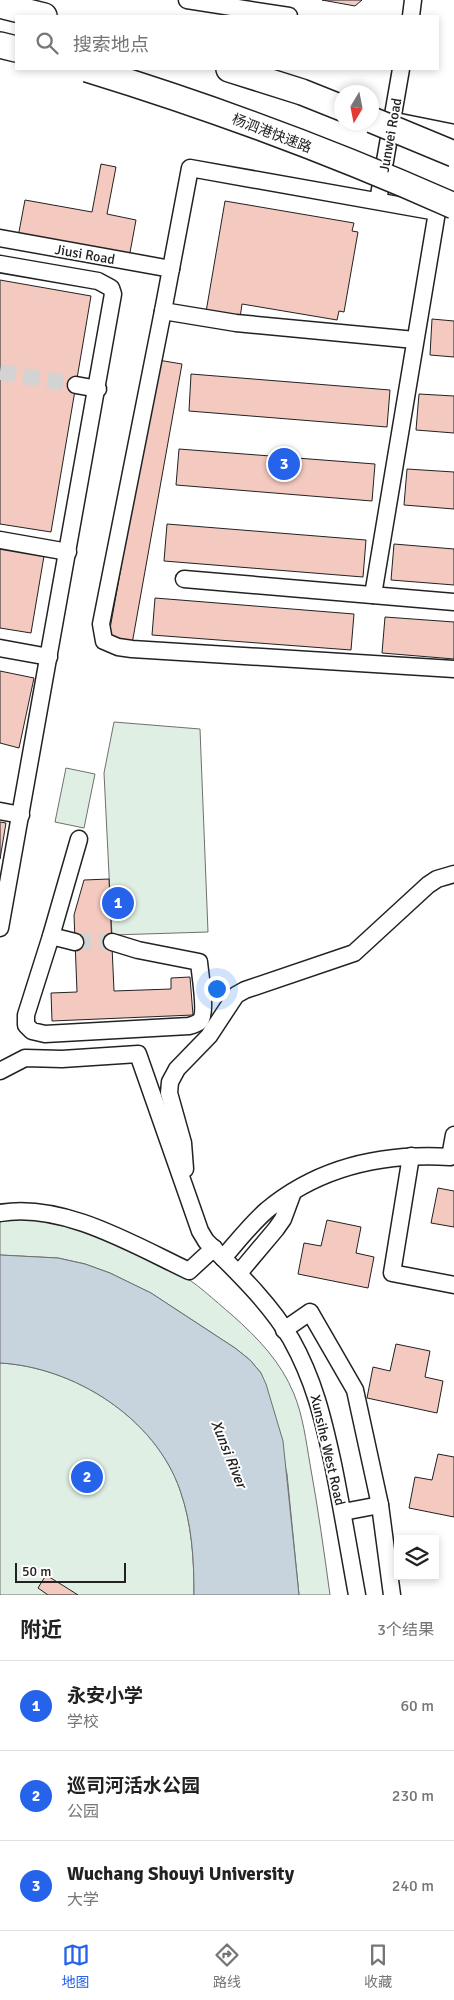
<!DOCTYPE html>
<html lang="zh">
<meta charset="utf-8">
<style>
body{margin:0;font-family:Signika,"Noto Sans SC",sans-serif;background:#f2f2f2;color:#222}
.controls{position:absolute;right:15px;bottom:15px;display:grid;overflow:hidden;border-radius:0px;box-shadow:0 2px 8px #0003}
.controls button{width:45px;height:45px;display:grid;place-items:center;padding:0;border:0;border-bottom:1px solid #e0e0e0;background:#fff;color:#222;font:25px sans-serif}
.compass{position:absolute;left:334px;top:85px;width:45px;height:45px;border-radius:50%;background:#fff;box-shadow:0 2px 8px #0003;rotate:190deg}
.scale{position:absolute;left:15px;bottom:12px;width:111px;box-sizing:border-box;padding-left:5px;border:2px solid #222;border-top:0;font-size:14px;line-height:18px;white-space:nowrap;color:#222;-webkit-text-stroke:4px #fff;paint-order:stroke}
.you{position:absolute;left:216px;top:988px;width:18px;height:18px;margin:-12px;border:4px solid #fff;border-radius:50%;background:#1a73e8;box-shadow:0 0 0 8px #1a73e833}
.badge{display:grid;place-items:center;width:32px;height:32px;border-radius:50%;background:#2563eb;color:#fff;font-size:16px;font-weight:700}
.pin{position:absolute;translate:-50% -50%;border:2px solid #fff;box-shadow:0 1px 5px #0006}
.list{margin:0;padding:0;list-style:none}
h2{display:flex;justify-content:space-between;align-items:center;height:65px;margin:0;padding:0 20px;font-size:21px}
h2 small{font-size:16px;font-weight:400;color:#767676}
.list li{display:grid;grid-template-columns:32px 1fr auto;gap:15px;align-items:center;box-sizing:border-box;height:90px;padding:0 20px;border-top:1px solid #e0e0e0}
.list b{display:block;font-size:19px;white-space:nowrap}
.list p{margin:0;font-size:16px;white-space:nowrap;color:#767676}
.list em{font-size:16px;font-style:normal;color:#767676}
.icon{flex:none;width:28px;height:28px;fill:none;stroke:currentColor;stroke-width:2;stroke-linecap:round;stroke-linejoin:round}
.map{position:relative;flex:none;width:454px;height:1595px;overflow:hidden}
.search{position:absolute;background:#fff;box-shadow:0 2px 8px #0003;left:15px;right:15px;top:15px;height:55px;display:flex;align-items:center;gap:12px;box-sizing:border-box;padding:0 18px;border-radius:0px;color:#767676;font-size:19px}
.sheet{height:335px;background:#fff}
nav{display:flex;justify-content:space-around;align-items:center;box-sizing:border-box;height:70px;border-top:1px solid #e0e0e0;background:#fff;font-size:14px;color:#767676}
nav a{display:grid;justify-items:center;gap:2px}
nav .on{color:#2563eb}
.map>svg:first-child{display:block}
.green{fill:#e0efe3;stroke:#6f6f6f}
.water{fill:#c7d3dd;stroke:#6f6f6f}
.building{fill:#f3c9c0;stroke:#222}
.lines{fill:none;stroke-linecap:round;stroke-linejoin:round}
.minor-tunnel{stroke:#d3d3d3;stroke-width:16;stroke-dasharray:16 8;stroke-linecap:butt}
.minor-casing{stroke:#222;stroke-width:19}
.highway-casing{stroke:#222;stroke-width:28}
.minor{stroke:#fff;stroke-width:16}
.highway{stroke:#fff;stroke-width:25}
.highway-bridge-casing{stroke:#222;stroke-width:28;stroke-linecap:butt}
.highway-bridge{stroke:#fff;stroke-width:25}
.labels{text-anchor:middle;stroke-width:4;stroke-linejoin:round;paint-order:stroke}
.street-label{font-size:14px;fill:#222;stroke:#fff}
.water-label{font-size:15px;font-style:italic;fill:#222;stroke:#fff}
</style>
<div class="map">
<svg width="454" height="1595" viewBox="0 0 454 1595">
<rect width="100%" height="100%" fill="#fff"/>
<g class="green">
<path d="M114,722l86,7 8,203 -96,3 -8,-162z"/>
<path d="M66,768l29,6 -11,54 -29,-6z"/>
<path d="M0,1218c62,0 122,23 175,53 21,11 39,29 57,44 26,23 49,47 62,79 9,22 12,47 16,70 8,44 14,87 20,131h-31l-12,-121 -26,-101 -11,-13 -15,-12 -84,-55 -41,-20 -25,-9 -27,-6 -58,-3z"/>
<path d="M0,1363c74,4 155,55 180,127 12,34 14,69 14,105h-194z"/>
</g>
<path class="water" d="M0,1255l58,3 27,6 25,9 41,20 84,55 15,12 11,13 5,11 17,57 16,154h-105c0,-36 -2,-71 -14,-105 -25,-72 -106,-123 -180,-127z"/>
<g class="building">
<path d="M322,0h40l-7,6z"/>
<path d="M101,164l15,3 -9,47 29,6 -7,38 -111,-21 7,-37 67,12z"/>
<path d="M225,201l129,22 -2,8 6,1 -14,80 -5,-1 -2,9 -95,-16 -2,14 -34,-6z"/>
<path d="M0,280l91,16 -40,236 -51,-8z"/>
<path d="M432,319l22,2v36l-24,-2z"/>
<path d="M158,360l24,4 -50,280 -24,-4z"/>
<path d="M191,374l199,16 -3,37 -198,-16z"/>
<path d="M419,394l35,2v37l-38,-3z"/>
<path d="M179,449l196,15 -3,37 -196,-16z"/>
<path d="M407,469l47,3v37l-50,-4z"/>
<path d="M167,524l199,16 -3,37 -199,-16z"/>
<path d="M394,544l60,5v36l-63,-5z"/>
<path d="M0,548l44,8 -13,77 -31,-5z"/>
<path d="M155,598l199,16 -3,36 -199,-15z"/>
<path d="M385,617l69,5v37l-72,-6z"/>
<path d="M0,671l34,7 -15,70 -19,-5z"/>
<path d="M0,822l6,1 -6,36z"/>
<path d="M109,879l5,112 57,-2v-11l19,-1 3,38 -141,6 -1,-28 26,-1 -3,-77 10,-35z"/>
<path d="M438,1188l16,3v36l-23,-4z"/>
<path d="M327,1220l34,7 -5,26 18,4 -6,31 -70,-14 6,-31 17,3z"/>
<path d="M396,1344l34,7 -5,26 18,4 -6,32 -70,-15 6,-31 17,4z"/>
<path d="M438,1454l16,3v60l-45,-9 6,-31 17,3z"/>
<path d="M46,1575l21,13 11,7h-30l-10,-7z"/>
</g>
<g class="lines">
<g class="minor-tunnel">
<path d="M0,372l76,13"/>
<path d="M75,942h37"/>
</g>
<defs>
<g id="minor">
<path d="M187,0l102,16"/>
<path d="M411,16l2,-16"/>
<path d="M395,121l59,12"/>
<path d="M378,201l23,-132"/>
<path d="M0,238l171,31"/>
<path d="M0,264l98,17 13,7 2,6 -113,634"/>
<path d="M163,311l73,12 179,17"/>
<path d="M76,385l22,4"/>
<path d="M0,540l68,12"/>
<path d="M184,579l270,23"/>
<path d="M373,595l64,-383 -247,-44 -27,143 -62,313 3,17 14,6 14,2 322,20"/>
<path d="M0,648l49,9"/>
<path d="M0,811l21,4"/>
<path d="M51,936l28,-97"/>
<path d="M75,942l-24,-6 -25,79v10l6,6 13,3 144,-8c4,-1 8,-2 11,-5 7,-8 0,-47 -1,-59l-61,-12 -26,-8"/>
<path d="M0,1071l25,-13 37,1 76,-5 62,177 6,10c30,30 63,61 85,98 23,41 32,79 42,125 9,44 16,87 24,131"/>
<path d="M411,1156l-19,117 62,12"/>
<path d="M185,1169l-2,-26 -14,-50 1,-11 7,-13 32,-33 27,-41 9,-5 109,-37 74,-68 9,-6 17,-5"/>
<path d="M0,1213c63,-11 134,32 189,58l25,-23"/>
<path d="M223,1258c14,-16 28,-34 44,-48 52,-43 117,-57 183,-53l4,-22"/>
<path d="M239,1273l37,-44 7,-10 10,-27"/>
<path d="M284,1330l26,-18 45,78 25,115 12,90"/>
<path d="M343,1512l37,-7"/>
</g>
<g id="highway">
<path d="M0,5l44,11"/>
<path d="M0,45l16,4"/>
<path d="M229,69l73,23 40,16"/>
</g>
</defs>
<use href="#minor" class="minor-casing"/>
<use href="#highway" class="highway-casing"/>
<use href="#minor" class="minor"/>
<use href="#highway" class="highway"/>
<defs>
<g id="highway-bridge">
<path d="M87,69c124,38 248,84 367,137"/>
<path d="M372,120l82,34"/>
</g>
</defs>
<use href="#highway-bridge" class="highway-bridge-casing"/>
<use href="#highway-bridge" class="highway-bridge"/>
</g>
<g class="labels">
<g class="street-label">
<text transform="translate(272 133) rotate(21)" y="5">杨泗港快速路</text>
<text transform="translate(390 135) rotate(-80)" y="5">Junwei Road</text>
<text transform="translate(85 254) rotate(10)" y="5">Jiusi Road</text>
<text transform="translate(328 1450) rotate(77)" y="5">Xunsihe West Road</text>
</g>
<g class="water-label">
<text transform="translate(229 1454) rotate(68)" y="5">Xunsi River</text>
</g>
</g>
</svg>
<div class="controls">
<button><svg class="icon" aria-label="layers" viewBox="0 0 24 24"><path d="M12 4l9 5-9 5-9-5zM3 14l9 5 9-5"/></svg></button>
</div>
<svg class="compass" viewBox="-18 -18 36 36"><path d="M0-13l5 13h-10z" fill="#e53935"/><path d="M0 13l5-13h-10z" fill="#767676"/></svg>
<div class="scale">50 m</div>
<div class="you"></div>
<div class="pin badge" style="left:118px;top:903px">1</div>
<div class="pin badge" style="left:87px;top:1477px">2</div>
<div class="pin badge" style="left:284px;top:464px">3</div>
<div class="search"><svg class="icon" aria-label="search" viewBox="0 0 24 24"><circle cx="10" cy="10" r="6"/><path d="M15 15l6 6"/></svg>搜索地点</div>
</div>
<section class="sheet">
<h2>附近<small>3个结果</small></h2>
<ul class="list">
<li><span class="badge">1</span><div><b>永安小学</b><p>学校</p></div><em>60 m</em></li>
<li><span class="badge">2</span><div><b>巡司河活水公园</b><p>公园</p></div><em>230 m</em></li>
<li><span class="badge">3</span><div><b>Wuchang Shouyi University</b><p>大学</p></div><em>240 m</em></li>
</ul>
</section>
<nav>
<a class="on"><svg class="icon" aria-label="map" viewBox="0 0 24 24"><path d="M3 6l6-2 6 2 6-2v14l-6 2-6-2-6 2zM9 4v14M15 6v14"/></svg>地图</a>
<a><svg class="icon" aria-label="directions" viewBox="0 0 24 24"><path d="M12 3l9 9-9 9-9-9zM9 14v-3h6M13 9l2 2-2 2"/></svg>路线</a>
<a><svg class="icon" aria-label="saved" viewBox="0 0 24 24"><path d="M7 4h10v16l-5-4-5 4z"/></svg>收藏</a>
</nav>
